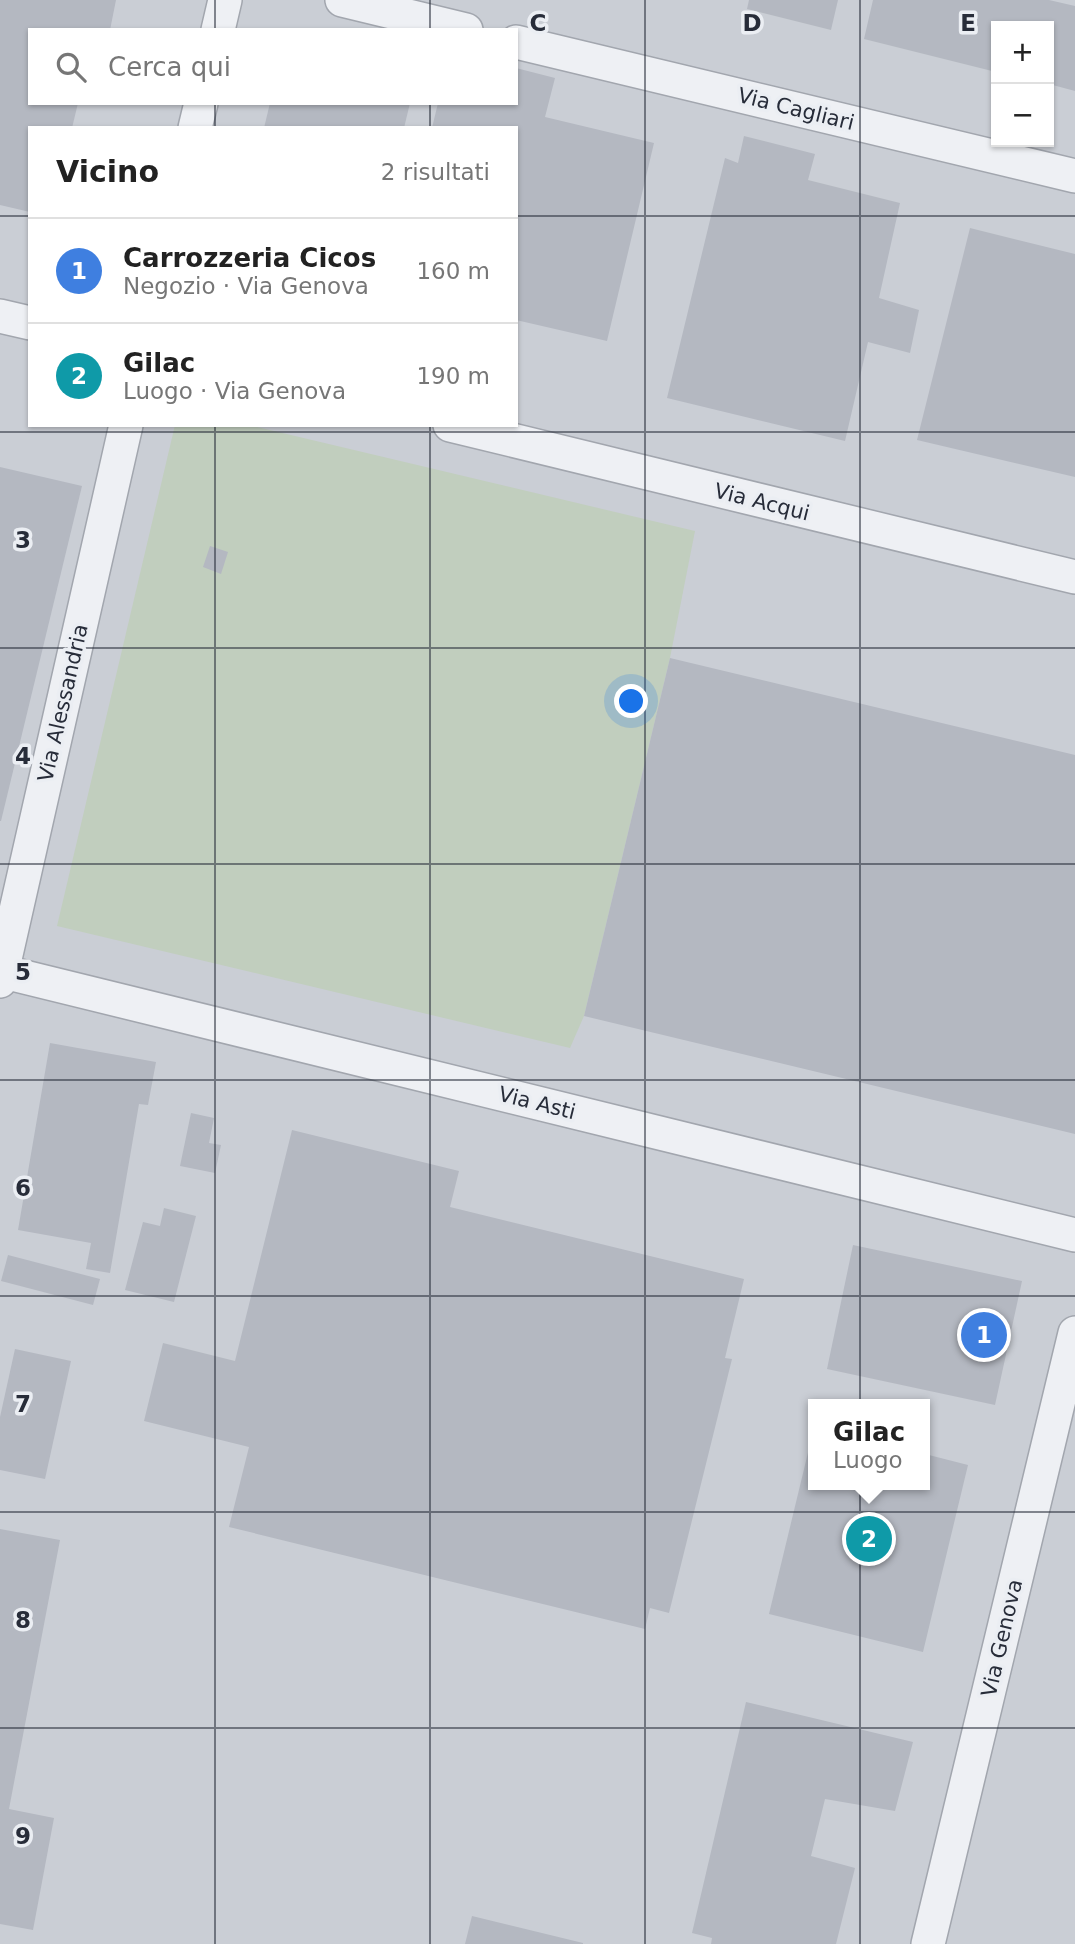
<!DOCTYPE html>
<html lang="it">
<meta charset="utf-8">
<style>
body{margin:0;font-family:"DejaVu Sans",sans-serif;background:#f2f2f2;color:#222}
.controls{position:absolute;right:21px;top:21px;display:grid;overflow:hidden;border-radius:0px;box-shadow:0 2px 5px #0004}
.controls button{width:63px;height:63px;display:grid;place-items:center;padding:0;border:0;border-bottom:2px solid #e0e0e0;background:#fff;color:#222;font:35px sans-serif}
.you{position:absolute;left:632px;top:702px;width:24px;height:24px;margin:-18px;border:5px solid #fff;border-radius:50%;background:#1a73e8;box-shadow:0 0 0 10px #1a73e833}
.badge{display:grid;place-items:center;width:46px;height:46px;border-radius:50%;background:#0b8043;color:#fff;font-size:23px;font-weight:700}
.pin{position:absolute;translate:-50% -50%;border:4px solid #fff;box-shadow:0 2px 7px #0006}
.popup{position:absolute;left:808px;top:1399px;width:122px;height:91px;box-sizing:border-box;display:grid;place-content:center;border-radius:0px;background:#fff;filter:drop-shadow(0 2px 5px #0005);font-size:23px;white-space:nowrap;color:#767676}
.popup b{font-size:26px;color:#222}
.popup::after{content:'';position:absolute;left:50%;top:100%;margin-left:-14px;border:14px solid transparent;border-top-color:#fff}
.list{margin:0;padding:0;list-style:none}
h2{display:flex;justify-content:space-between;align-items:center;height:91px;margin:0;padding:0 28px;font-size:30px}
h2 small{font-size:23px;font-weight:400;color:#767676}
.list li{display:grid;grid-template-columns:46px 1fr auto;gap:21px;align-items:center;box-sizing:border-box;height:105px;padding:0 28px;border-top:2px solid #e0e0e0}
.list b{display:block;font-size:26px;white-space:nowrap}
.list p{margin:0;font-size:23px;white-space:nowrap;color:#767676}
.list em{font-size:23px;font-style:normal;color:#767676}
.icon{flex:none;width:38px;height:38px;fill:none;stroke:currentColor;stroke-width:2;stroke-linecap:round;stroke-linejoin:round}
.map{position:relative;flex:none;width:1075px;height:1944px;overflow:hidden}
.search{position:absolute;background:#fff;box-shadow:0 2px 5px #0004;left:28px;top:28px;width:490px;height:77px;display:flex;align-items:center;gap:18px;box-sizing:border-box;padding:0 24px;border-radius:0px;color:#767676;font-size:26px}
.panel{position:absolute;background:#fff;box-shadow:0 2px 5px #0004;left:28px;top:126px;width:490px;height:301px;border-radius:0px}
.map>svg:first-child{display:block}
.built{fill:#caced5;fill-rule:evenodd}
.green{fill:#c1cebe}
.building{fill:#b4b8c1}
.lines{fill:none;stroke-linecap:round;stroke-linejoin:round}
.street-casing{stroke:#a2a6ae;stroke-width:36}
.street{stroke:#eef0f4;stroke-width:33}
.grid{fill:none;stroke:#272c39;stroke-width:2;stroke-opacity:0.55}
.labels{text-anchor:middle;stroke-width:7;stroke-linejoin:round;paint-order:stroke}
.street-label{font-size:21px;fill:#272c39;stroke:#ebeef3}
.grid-label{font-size:23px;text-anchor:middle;font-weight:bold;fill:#272c39;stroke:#ebeef3;stroke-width:7;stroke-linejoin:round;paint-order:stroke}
</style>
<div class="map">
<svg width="1075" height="1944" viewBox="0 0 1075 1944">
<rect width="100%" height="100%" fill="#dcdfe5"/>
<path class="built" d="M0,0h1075v1944h-1075zM996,26h53v116h-53zM30,30h486v73h-486zM30,128h486v297h-486zM813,1404h112v81h-112z"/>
<path class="green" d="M175,425h74l446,106 -25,127 -86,358 -14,32 -513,-122z"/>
<g class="building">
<path d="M0,0h116l-6,30h-80v73h48l-6,25h-42v84l-30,-7z"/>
<path d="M749,0h89l-7,30 -84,-21z"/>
<path d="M873,0h176l26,6v85l-26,-7v-58h-53v46l-132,-33z"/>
<path d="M516,68l39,10 -10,39 109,26 -47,198 -91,-21v-192h-84l6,-25h78z"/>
<path d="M270,103h140l-6,25h-140z"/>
<path d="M744,136l71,18 -7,26 92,23 -21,95 40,12 -9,43 -42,-11 -23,99 -178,-43 58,-240 13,5z"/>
<path d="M970,228l105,26v223l-158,-37z"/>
<path d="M0,467l82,19 -81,335h-1z"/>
<path d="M210,546l18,6 -7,22 -18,-7z"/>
<path d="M670,658l405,97v379l-491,-118z"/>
<path d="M50,1043l106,19 -8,43 -9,-1 -29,169 -24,-4 5,-26 -73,-13z"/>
<path d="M191,1113l23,5 -5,25 12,2 -6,28 -35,-7z"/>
<path d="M292,1130l167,41 -9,36 294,72 -19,79 7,1 -63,254 -19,-5 -5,21 -416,-102 20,-80 -105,-26 19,-78 72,18z"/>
<path d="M164,1208l32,8 -22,86 -49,-12 18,-68 17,4z"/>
<path d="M853,1245l169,36 -27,124 -168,-36z"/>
<path d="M8,1255l92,24 -7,26 -92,-24z"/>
<path d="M15,1349l56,12 -26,118 -45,-9v-53z"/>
<path d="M812,1436l1,49h112v-31l43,11 -45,187 -154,-38z"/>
<path d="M0,1529l60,11 -51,269 45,9 -21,112 -33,-6z"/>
<path d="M746,1702l167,40 -18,69 -70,-12 -14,57 44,12 -19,76h-125l1,-6 -20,-5z"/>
<path d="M472,1916l111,27v1h-118z"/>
</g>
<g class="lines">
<defs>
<g id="street">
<path d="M342,0l124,30"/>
<path d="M218,30l7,-30"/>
<path d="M516,42l559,134"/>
<path d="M195,128l6,-25"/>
<path d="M0,316l30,7"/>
<path d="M450,425l625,152"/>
<path d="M0,971l1075,264"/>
<path d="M0,981l126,-556"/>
<path d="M928,1944l147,-611"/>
</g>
</defs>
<use href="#street" class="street-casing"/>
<use href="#street" class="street"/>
</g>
<path class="grid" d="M215,0v30M430,0v30M645,0v1944M860,0v1944M215,103v25M430,103v25M0,216h30M516,216h559M215,425v1519M430,425v1519M0,432h1075M0,648h1075M0,864h1075M0,1080h1075M0,1296h1075M0,1512h1075M0,1728h1075"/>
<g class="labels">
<g class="street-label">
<text transform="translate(796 109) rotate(14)" y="7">Via Cagliari</text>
<text transform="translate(762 502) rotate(14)" y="7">Via Acqui</text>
<text transform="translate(63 703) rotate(-77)" y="7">Via Alessandria</text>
<text transform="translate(537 1103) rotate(14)" y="7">Via Asti</text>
<text transform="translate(1002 1638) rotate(-77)" y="7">Via Genova</text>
</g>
</g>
<g class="grid-label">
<text x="538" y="31">C</text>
<text x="752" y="31">D</text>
<text x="968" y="31">E</text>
<text x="23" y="548">3</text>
<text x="23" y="764">4</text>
<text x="23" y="980">5</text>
<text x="23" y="1196">6</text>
<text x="23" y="1412">7</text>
<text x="23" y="1628">8</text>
<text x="23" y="1844">9</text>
</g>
</svg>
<div class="controls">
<button>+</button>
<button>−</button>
</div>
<div class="you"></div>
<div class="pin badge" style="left:984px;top:1335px;background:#3f7fe0">1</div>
<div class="pin badge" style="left:869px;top:1539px;background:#0f9aa8">2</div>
<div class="popup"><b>Gilac</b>Luogo</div>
<div class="search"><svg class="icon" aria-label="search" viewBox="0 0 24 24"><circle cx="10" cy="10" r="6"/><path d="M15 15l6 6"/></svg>Cerca qui</div>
<section class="panel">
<h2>Vicino<small>2 risultati</small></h2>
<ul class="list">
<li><span class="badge" style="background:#3f7fe0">1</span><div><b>Carrozzeria Cicos</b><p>Negozio · Via Genova</p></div><em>160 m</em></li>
<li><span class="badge" style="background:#0f9aa8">2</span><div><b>Gilac</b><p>Luogo · Via Genova</p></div><em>190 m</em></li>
</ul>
</section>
</div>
